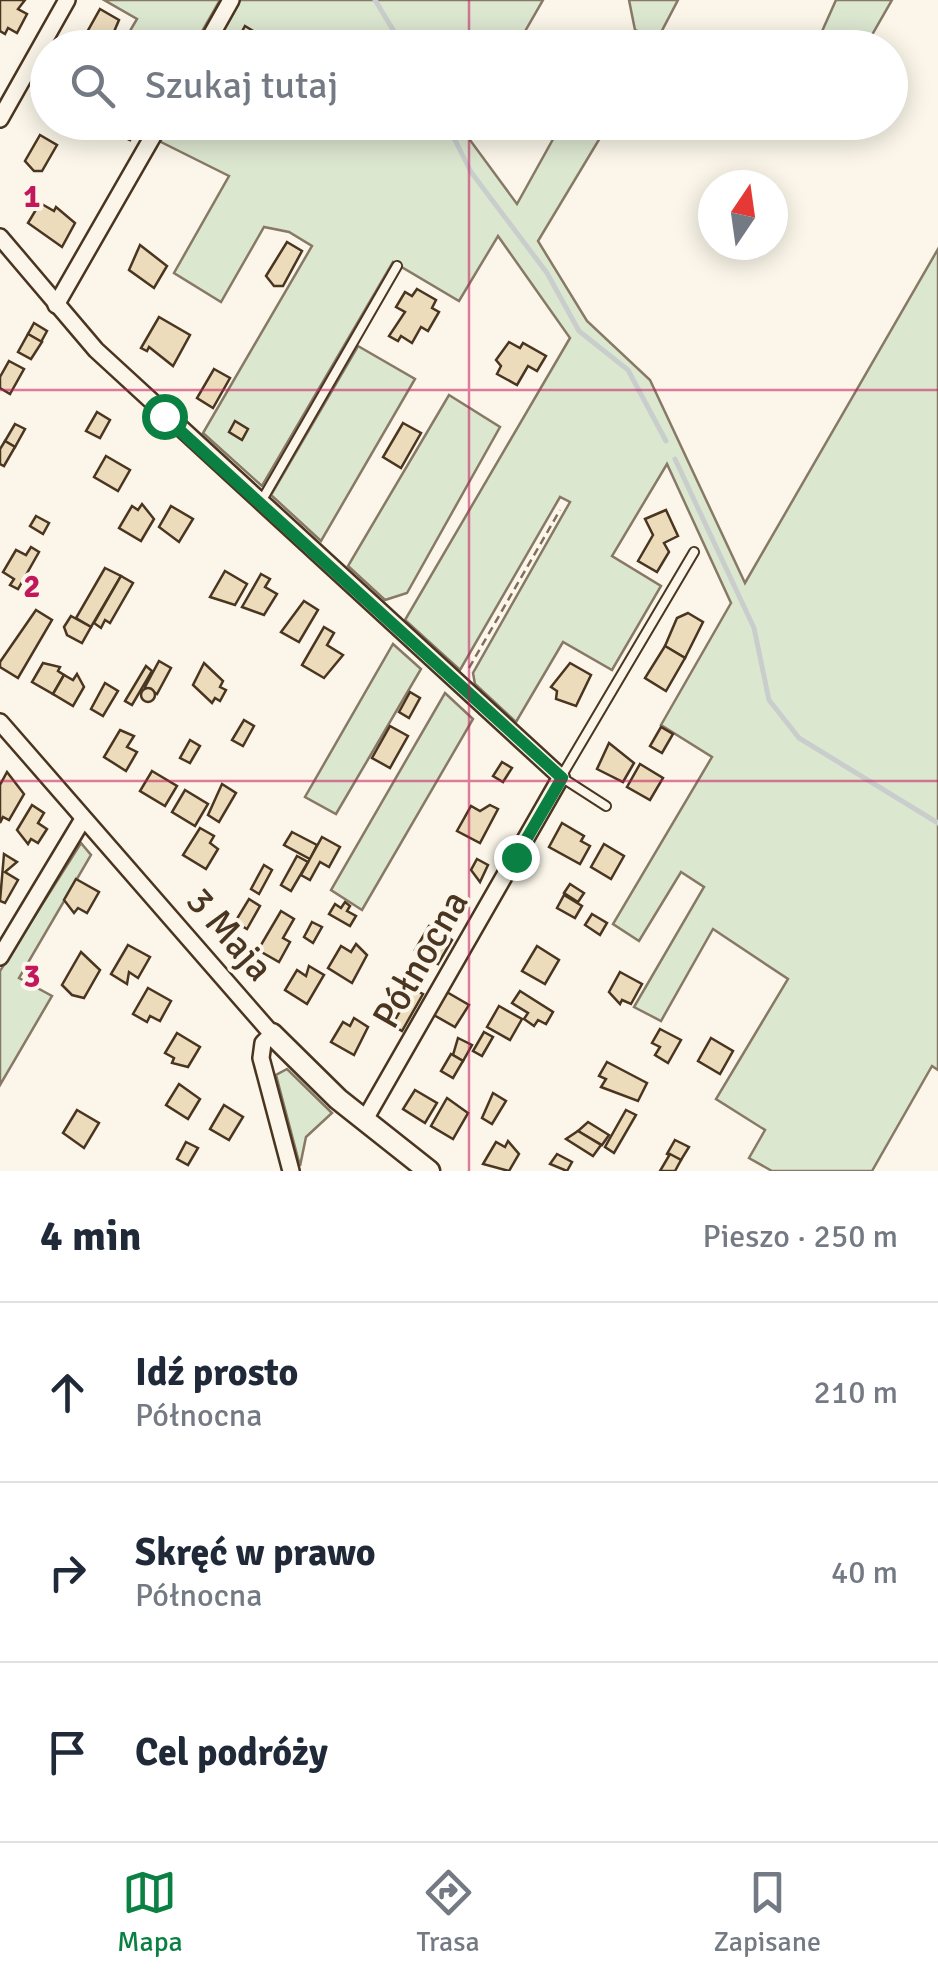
<!DOCTYPE html>
<html lang="pl">
<meta charset="utf-8">
<style>
body{margin:0;font-family:Signika,sans-serif;background:#f6f6f7;color:#1f2937}
.compass{position:absolute;left:698px;top:170px;width:90px;height:90px;border-radius:50%;background:#fff;box-shadow:0 5px 25px #0003;rotate:13deg}
.stop{position:absolute;width:30px;height:30px;margin:-22px;border:8px solid #0b8043;border-radius:50%;background:#fff}
.stop.end{background:#0b8043;border-color:#fff;box-shadow:0 2px 10px #0008}
.list{margin:0;padding:0;list-style:none}
h2{display:flex;justify-content:space-between;align-items:center;height:130px;margin:0;padding:0 40px;font-size:42px}
h2 small{font-size:32px;font-weight:400;color:#747a83}
.list li{display:grid;grid-template-columns:65px 1fr auto;gap:30px;align-items:center;box-sizing:border-box;height:180px;padding:0 40px;border-top:2px solid #e0e1e3}
.list b{display:block;font-size:38px;white-space:nowrap}
.list p{margin:0;font-size:32px;white-space:nowrap;color:#747a83}
.list em{font-size:32px;font-style:normal;color:#747a83}
.icon{flex:none;width:55px;height:55px;fill:none;stroke:currentColor;stroke-width:2;stroke-linecap:round;stroke-linejoin:round}
.map{position:relative;flex:none;width:938px;height:1171px;overflow:hidden}
.search{position:absolute;background:#fff;box-shadow:0 5px 25px #0003;left:30px;right:30px;top:30px;height:110px;display:flex;align-items:center;gap:25px;box-sizing:border-box;padding:0 35px;border-radius:55px;color:#747a83;font-size:38px}
.sheet{height:670px;background:#fff}
nav{display:flex;justify-content:space-around;align-items:center;box-sizing:border-box;height:140px;border-top:2px solid #e0e1e3;background:#fff;font-size:28px;color:#747a83}
nav a{display:grid;justify-items:center;gap:5px}
nav .on{color:#0b8043}
.map>svg:first-child{display:block}
.green{fill:#dce7d0;stroke:#887966;stroke-width:2.5}
.lines{fill:none;stroke-linecap:round;stroke-linejoin:round}
.stream{stroke:#c9cecd;stroke-width:5}
.building{fill:#ecdcbc;stroke:#4a3520;stroke-width:2.5}
.service-casing{stroke:#4a3520;stroke-width:12}
.minor-casing{stroke:#4a3520;stroke-width:20}
.tertiary-casing{stroke:#4a3520;stroke-width:25}
.path{stroke:#7f6f5c;stroke-width:2.5;stroke-dasharray:8 5;stroke-linecap:butt}
.service{stroke:#fbf6e9;stroke-width:8}
.minor{stroke:#fbf6e9;stroke-width:15}
.tertiary{stroke:#fbf6e9;stroke-width:20}
.route{stroke:#0b8043;stroke-width:12}
.grid{fill:none;stroke:#c2185b;stroke-width:2.5;stroke-opacity:0.55}
.labels{text-anchor:middle;stroke-width:8;stroke-linejoin:round;paint-order:stroke}
.street-label{font-size:38px;fill:#4a3520;stroke:#fbf6e9}
.grid-label{font-size:32px;text-anchor:middle;font-weight:bold;fill:#c2185b;stroke:#fbf6e9;stroke-width:8;stroke-linejoin:round;paint-order:stroke}
</style>
<div class="map">
<svg width="938" height="1171" viewBox="0 0 938 1171">
<rect width="100%" height="100%" fill="#fbf6e9"/>
<g class="green">
<path d="M104,0h116l-27,47 -73,1 17,-29z"/>
<path d="M240,0h303l-27,47 -303,1z"/>
<path d="M629,0h49l-21,40 -22,-10z"/>
<path d="M836,0h56l-27,47h-50z"/>
<path d="M169,123h305l-7,13 50,68 45,-81h47l-71,118 49,80 63,59 95,203 193,-334v821l-6,-4 -60,105h-100l-23,-13 16,-28 -49,-31 72,-120 -75,-50 -52,92 -27,-14 70,-120 -23,-15 -42,69 -26,-17 99,-167 -51,-32 70,-122 -64,-139 -55,92 49,30 -49,84 -49,-28 -47,80 -41,-38 -2,-11 97,-171 -10,-5 -100,173 -55,-50 165,-282 -72,-102 -39,65 -66,-39 -131,224 -59,-53 109,-187 -23,-14 -25,-5 -43,75 -47,-29 55,-97 -70,-35z"/>
<path d="M358,346l57,33 -94,162 -50,-46z"/>
<path d="M449,395l51,32 -93,166 -22,7 -37,-34z"/>
<path d="M393,644l28,25 -85,145 -31,-17z"/>
<path d="M445,693l28,26 -111,191 -31,-20z"/>
<path d="M81,843l10,12 -72,123 33,18 -52,89v-114z"/>
<path d="M287,1069l45,44 -26,24 -6,29 -24,-91z"/>
</g>
<g class="lines">
<g class="stream">
<path d="M375,0l29,48"/>
<path d="M446,122l25,50 76,101 32,58 49,39 38,71"/>
<path d="M675,459l79,169 15,72 30,38 139,85"/>
</g>
</g>
<g class="building">
<path d="M0,0h25l-7,9 9,5 -10,19 -9,-5 -3,6 -5,-3z"/>
<path d="M100,9l19,11 -12,28h-19l-7,-5z"/>
<path d="M245,26l20,12 -6,10h-26z"/>
<path d="M107,122h27l2,7 -6,11 -19,-9z"/>
<path d="M40,135l17,10 -15,26h-8l-9,-10z"/>
<path d="M40,203l14,8 2,-4 19,16 -13,24 -34,-24z"/>
<path d="M287,242l15,9 -19,35h-9l-8,-10z"/>
<path d="M140,245l27,21 -13,22 -25,-18z"/>
<path d="M417,289l19,11 -4,8 7,4 -11,19 -7,-4 -9,16 -11,-7 -3,5 -9,-5 16,-24 -9,-5 9,-15 7,4z"/>
<path d="M159,317l31,18 -17,31 -24,-19 -2,4 -6,-3z"/>
<path d="M34,323l13,8 -6,11 -13,-8z"/>
<path d="M28,334l14,8 -11,17 -13,-7z"/>
<path d="M509,342l11,6 3,-5 23,13 -9,15 -9,-5 -11,19 -20,-11 4,-8 -5,-6z"/>
<path d="M9,361l15,8 -14,25 -10,-6v-11z"/>
<path d="M214,369l16,9 -17,30 -16,-10z"/>
<path d="M97,412l13,8 -10,18 -14,-7z"/>
<path d="M235,421l13,8 -6,11 -13,-8z"/>
<path d="M403,423l18,10 -20,35 -18,-11z"/>
<path d="M15,424l10,5 -10,18 -10,-6z"/>
<path d="M5,441l10,6 -11,19 -4,-2v-15z"/>
<path d="M106,456l24,14 -12,21 -24,-14z"/>
<path d="M142,504l12,15 -13,22 -22,-13 13,-22 6,4z"/>
<path d="M171,506l22,13 -14,23 -20,-15z"/>
<path d="M666,510l12,26 -14,7 5,9 -12,20 -19,-11 15,-26 -8,-16z"/>
<path d="M36,516l13,7 -6,11 -13,-8z"/>
<path d="M31,547l8,5 -21,37 -8,-4 4,-6 -11,-7 13,-22 10,5z"/>
<path d="M105,568l16,8 -30,51 -15,-9z"/>
<path d="M225,571l22,13 -12,21 -25,-8z"/>
<path d="M261,574l9,5 -5,8 12,7 -13,21 -22,-8z"/>
<path d="M121,576l12,7 -23,40 -5,-3 -4,8 -7,-5z"/>
<path d="M304,601l14,9 -19,32 -18,-10z"/>
<path d="M36,610l16,10 -34,58 -18,-11v-5z"/>
<path d="M688,613l15,9 -18,36 -20,-12 12,-28z"/>
<path d="M71,616l20,11 -9,16 -15,-8 -3,-8z"/>
<path d="M324,627l10,6 -7,12 16,10 -19,23 -22,-13z"/>
<path d="M665,646l20,12 -19,33 -21,-13z"/>
<path d="M159,661l12,7 -14,26 -12,-7z"/>
<path d="M43,663l17,4 -2,4 6,4 -11,19 -21,-12z"/>
<path d="M204,663l19,18 -3,6 6,3 -6,11 -5,-3 -3,5 -19,-18z"/>
<path d="M570,663l21,12 -15,31 -20,-7 1,-8 -6,-4z"/>
<path d="M146,666l6,5 -20,34 -7,-4z"/>
<path d="M77,674l7,13 -11,19 -20,-12 11,-19 9,5z"/>
<path d="M105,683l13,8 -15,25 -12,-7z"/>
<circle cx="148" cy="695" r="7"/>
<path d="M410,692l10,6 -11,20 -10,-6z"/>
<path d="M244,720l10,6 -11,20 -11,-6z"/>
<path d="M390,726l18,10 -18,32 -18,-10z"/>
<path d="M661,727l12,7 -11,19 -12,-7z"/>
<path d="M120,730l14,6 -7,11 10,5 -11,19 -22,-14z"/>
<path d="M190,740l10,6 -10,17 -10,-5z"/>
<path d="M609,743l25,20 -11,19 -26,-13z"/>
<path d="M502,762l10,6 -9,14 -10,-6z"/>
<path d="M640,764l23,14 -13,22 -23,-13z"/>
<path d="M152,771l25,15 -12,20 -25,-15z"/>
<path d="M7,772l17,22 -15,26 -6,-3 -3,6v-38z"/>
<path d="M222,784l14,9 -17,29 -11,-7z"/>
<path d="M185,790l23,14 -13,22 -23,-14z"/>
<path d="M32,805l12,8 -6,10 9,6 -9,14 -7,-4 -3,5 -11,-14z"/>
<path d="M490,805l8,4 -18,34 -23,-12 14,-25 9,5z"/>
<path d="M562,823l22,13 -3,5 9,5 -10,18 -31,-17z"/>
<path d="M200,828l14,8 -4,7 8,6 -12,20 -23,-14z"/>
<path d="M292,832l25,13 -7,14 -26,-14z"/>
<path d="M322,837l18,10 -11,20 -9,-5 -10,18 -9,-5z"/>
<path d="M604,844l20,12 -13,23 -20,-12z"/>
<path d="M4,854l13,8 -12,10 13,8 -13,23 -5,-2z"/>
<path d="M297,856l11,6 -17,29 -10,-6z"/>
<path d="M477,859l11,6 -8,17 -9,-12z"/>
<path d="M264,865l8,5 -13,24 -8,-5z"/>
<path d="M76,879l23,13 -12,21 -9,-5 -4,5 -10,-13z"/>
<path d="M570,884l14,9 -6,9 -14,-9z"/>
<path d="M564,895l18,11 -7,12 -18,-10z"/>
<path d="M249,899l11,7 -13,23 -12,-7z"/>
<path d="M345,902l5,4 -3,5 9,5 -6,10 -21,-12 6,-10 6,4z"/>
<path d="M281,911l13,8 -11,19 7,4 -11,20 -21,-12z"/>
<path d="M592,914l15,9 -7,12 -15,-10z"/>
<path d="M312,922l10,5 -9,16 -9,-6z"/>
<path d="M429,926l19,4 -3,5 7,5 -14,24 -23,-14z"/>
<path d="M356,944l11,11 -15,28 -24,-15 13,-22 10,6z"/>
<path d="M128,945l22,12 -12,21 -9,-6 -2,12 -16,-10z"/>
<path d="M537,946l22,14 -14,24 -23,-13z"/>
<path d="M81,952l19,18 -16,28 -12,-3 -10,-10z"/>
<path d="M309,966l15,9 -17,29 -22,-14 12,-20 9,6z"/>
<path d="M620,972l22,12 -11,20 -9,-4 -2,4 -11,-12z"/>
<path d="M148,988l23,13 -11,20 -10,-5 -3,6 -14,-8z"/>
<path d="M413,989l10,5 -21,37 -10,-6z"/>
<path d="M445,991l24,14 -14,22 -23,-13z"/>
<path d="M520,991l33,21 -7,12 -8,-4 -4,6 -10,-7 4,-6 -16,-10z"/>
<path d="M499,1006l23,13 -12,21 -23,-13z"/>
<path d="M354,1018l14,9 -14,28 -23,-13 12,-20 7,4z"/>
<path d="M660,1029l21,11 -13,23 -13,-8 5,-8 -8,-4z"/>
<path d="M484,1032l9,5 -11,19 -9,-5z"/>
<path d="M177,1033l23,14 -12,20 -16,-4 2,-5 -9,-5z"/>
<path d="M458,1038l14,7 -9,16 -10,-6z"/>
<path d="M711,1038l22,13 -13,23 -22,-13z"/>
<path d="M451,1054l12,7 -10,17 -12,-7z"/>
<path d="M607,1062l40,21 -9,18 -37,-14 5,-8 -7,-3z"/>
<path d="M179,1084l21,15 -12,20 -22,-14z"/>
<path d="M415,1090l22,13 -12,20 -22,-14z"/>
<path d="M493,1093l13,8 -14,23 -10,-6z"/>
<path d="M447,1098l21,15 -15,26 -22,-13z"/>
<path d="M224,1105l19,12 -14,23 -19,-11z"/>
<path d="M77,1110l22,13 -15,25 -21,-15z"/>
<path d="M626,1110l10,5 -22,38 -9,-6z"/>
<path d="M588,1122l21,13 -7,10 -24,-14z"/>
<path d="M578,1131l23,14 -8,11 -27,-17z"/>
<path d="M675,1140l14,7 -8,13 -14,-6z"/>
<path d="M508,1141l11,13 -10,17 -26,-7 13,-22 9,5z"/>
<path d="M186,1142l12,6 -10,17 -11,-6z"/>
<path d="M557,1154l15,8 -5,9 -17,-7z"/>
<path d="M670,1154l11,6 -6,11h-15z"/>
</g>
<g class="lines">
<defs>
<g id="service">
<path d="M262,500l135,-234"/>
<path d="M606,806l-45,-29 133,-225"/>
</g>
<g id="minor">
<path d="M204,48l27,-48"/>
<path d="M0,119l67,-119"/>
<path d="M0,237l96,113 465,427 -197,344"/>
<path d="M56,305l105,-183"/>
<path d="M0,722l272,312 -9,9 -2,15 30,113"/>
<path d="M0,957l83,-138"/>
</g>
<path id="tertiary" d="M272,1034l66,65 91,72"/>
</defs>
<use href="#service" class="service-casing"/>
<use href="#minor" class="minor-casing"/>
<use href="#tertiary" class="tertiary-casing"/>
<path class="path" d="M469,668l91,-158"/>
<use href="#service" class="service"/>
<use href="#minor" class="minor"/>
<use href="#tertiary" class="tertiary"/>
</g>
<g class="lines">
<path class="route" d="M164,416l398,362 -46,79"/>
</g>
<path class="grid" d="M469,0v48M469,122v1049M0,390h938M0,781h938"/>
<g class="labels">
<g class="street-label">
<text transform="translate(230 934) rotate(49)" y="13">3 Maja</text>
<text transform="translate(420 959) rotate(-60)" y="13">Północna</text>
</g>
</g>
<g class="grid-label">
<text x="32" y="207">1</text>
<text x="32" y="597">2</text>
<text x="32" y="987">3</text>
</g>
</svg>
<svg class="compass" viewBox="-18 -18 36 36"><path d="M0-13l5 13h-10z" fill="#e53935"/><path d="M0 13l5-13h-10z" fill="#747a83"/></svg>
<div class="stop" style="left:164px;top:416px"></div>
<div class="stop end" style="left:516px;top:857px"></div>
<div class="search"><svg class="icon" aria-label="search" viewBox="0 0 24 24"><circle cx="10" cy="10" r="6"/><path d="M15 15l6 6"/></svg>Szukaj tutaj</div>
</div>
<section class="sheet">
<h2>4 min<small>Pieszo · 250 m</small></h2>
<ul class="list">
<li><svg class="icon" aria-label="ahead" viewBox="0 0 24 24"><path d="M12 20V5M6 11l6-6 6 6"/></svg><div><b>Idź prosto</b><p>Północna</p></div><em>210 m</em></li>
<li><svg class="icon" aria-label="right" viewBox="0 0 24 24"><path d="M7 20v-9h11M14 6l5 5-5 5"/></svg><div><b>Skręć w prawo</b><p>Północna</p></div><em>40 m</em></li>
<li><svg class="icon" aria-label="arrive" viewBox="0 0 24 24"><path d="M6 21V4h12l-3 4 3 4H6"/></svg><div><b>Cel podróży</b></div></li>
</ul>
</section>
<nav>
<a class="on"><svg class="icon" aria-label="map" viewBox="0 0 24 24"><path d="M3 6l6-2 6 2 6-2v14l-6 2-6-2-6 2zM9 4v14M15 6v14"/></svg>Mapa</a>
<a><svg class="icon" aria-label="directions" viewBox="0 0 24 24"><path d="M12 3l9 9-9 9-9-9zM9 14v-3h6M13 9l2 2-2 2"/></svg>Trasa</a>
<a><svg class="icon" aria-label="saved" viewBox="0 0 24 24"><path d="M7 4h10v16l-5-4-5 4z"/></svg>Zapisane</a>
</nav>
